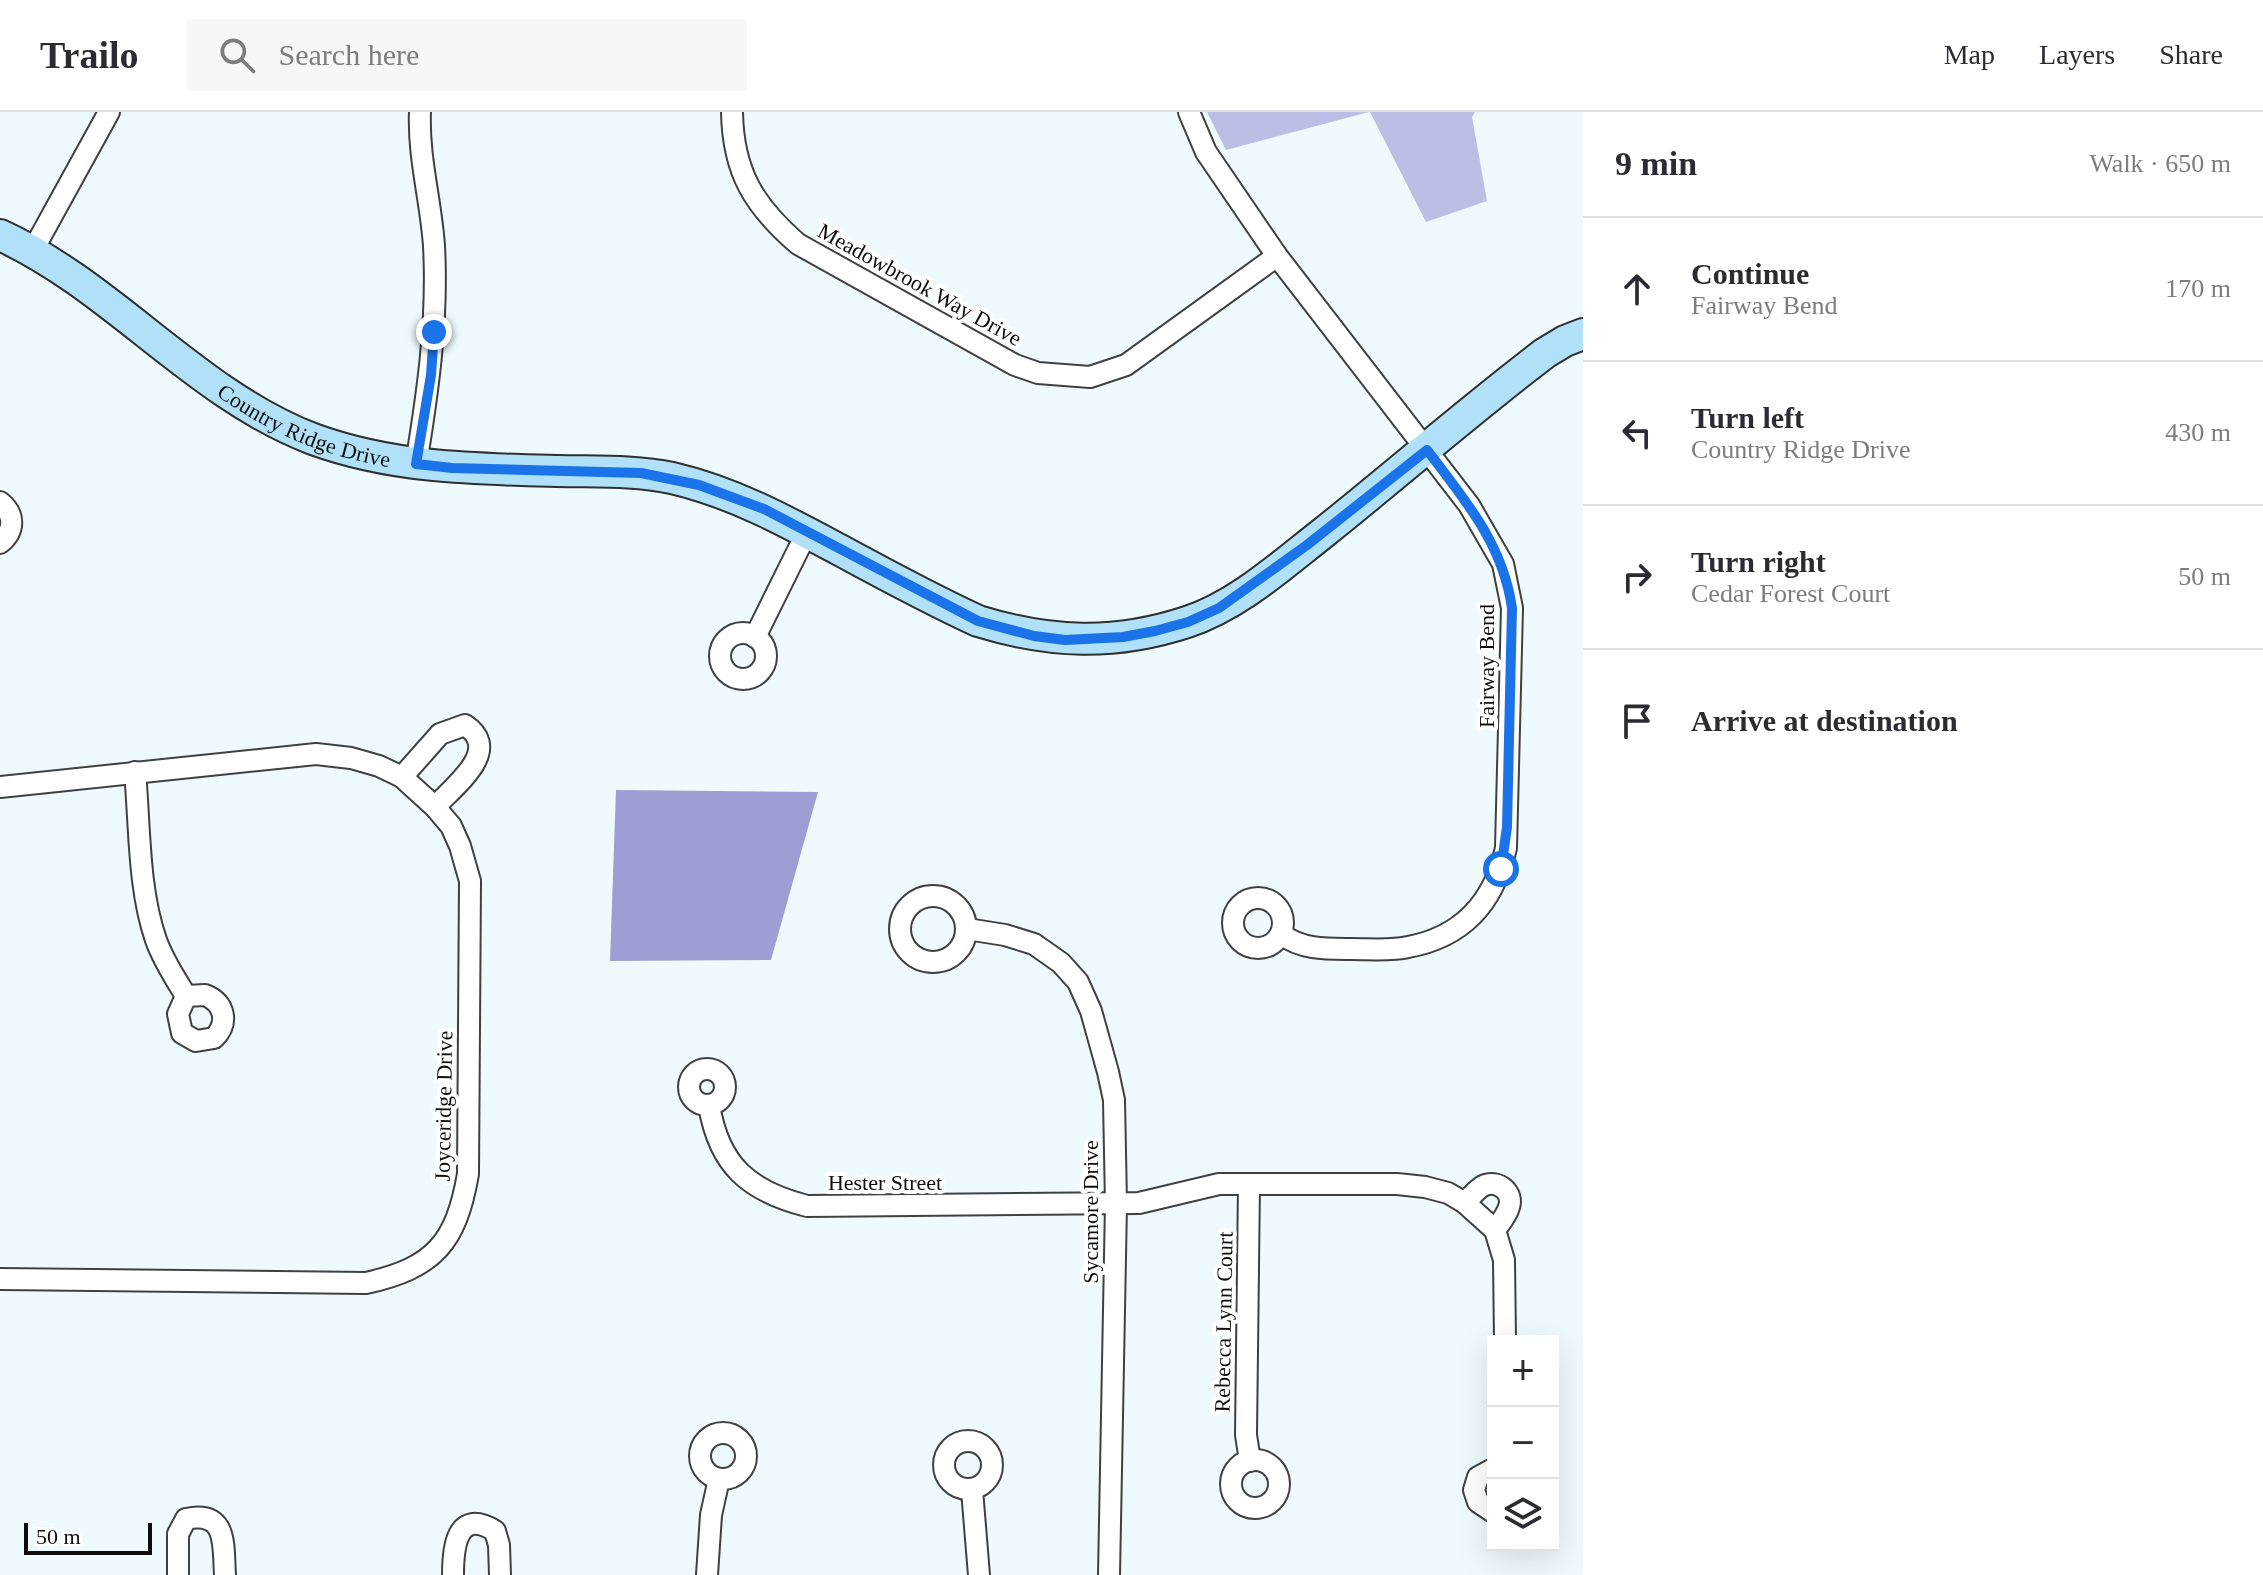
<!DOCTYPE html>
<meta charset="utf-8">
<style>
body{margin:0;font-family:Georgia,serif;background:#f7f7f7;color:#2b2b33}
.controls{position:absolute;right:24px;bottom:24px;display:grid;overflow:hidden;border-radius:0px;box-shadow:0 8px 32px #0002}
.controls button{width:72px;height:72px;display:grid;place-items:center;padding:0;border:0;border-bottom:2px solid #e1e1e2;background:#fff;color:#2b2b33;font:40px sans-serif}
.scale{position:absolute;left:24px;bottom:20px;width:128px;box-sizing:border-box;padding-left:8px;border:4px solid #0d0d0d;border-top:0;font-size:22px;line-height:28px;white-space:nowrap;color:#0d0d0d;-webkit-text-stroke:6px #fff;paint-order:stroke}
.stop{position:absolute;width:24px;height:24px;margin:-18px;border:6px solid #1a73e8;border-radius:50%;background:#fff}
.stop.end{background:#1a73e8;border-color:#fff;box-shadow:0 2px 8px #0008}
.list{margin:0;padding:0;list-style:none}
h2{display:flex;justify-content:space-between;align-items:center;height:104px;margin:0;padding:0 32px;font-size:34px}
h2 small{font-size:26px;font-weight:400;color:#7c7c81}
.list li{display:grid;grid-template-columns:52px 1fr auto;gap:24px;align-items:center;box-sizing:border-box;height:144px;padding:0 32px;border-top:2px solid #e1e1e2}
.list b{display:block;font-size:30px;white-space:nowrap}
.list p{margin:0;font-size:26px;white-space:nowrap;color:#7c7c81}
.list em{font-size:26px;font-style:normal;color:#7c7c81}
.icon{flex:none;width:44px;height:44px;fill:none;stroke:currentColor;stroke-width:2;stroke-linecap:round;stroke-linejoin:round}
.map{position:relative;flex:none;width:1583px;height:1463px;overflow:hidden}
header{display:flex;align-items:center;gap:48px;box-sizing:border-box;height:112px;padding:0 40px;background:#fff;border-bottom:2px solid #e1e1e2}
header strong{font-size:38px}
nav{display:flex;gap:44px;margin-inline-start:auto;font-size:28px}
.search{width:560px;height:72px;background:#f7f7f7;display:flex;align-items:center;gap:20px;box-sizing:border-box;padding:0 28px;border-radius:0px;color:#7c7c81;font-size:30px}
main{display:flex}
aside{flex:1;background:#fff}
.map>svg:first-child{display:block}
.green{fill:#bbbfe5}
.forest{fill:#9c9ed4}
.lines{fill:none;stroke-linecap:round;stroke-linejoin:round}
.street-casing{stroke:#404040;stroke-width:24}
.secondary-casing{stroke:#2f2f2f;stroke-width:34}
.street{stroke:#fff;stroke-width:20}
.secondary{stroke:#b0e1f8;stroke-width:30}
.route{stroke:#1a73e8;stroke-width:10}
.labels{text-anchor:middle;stroke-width:8;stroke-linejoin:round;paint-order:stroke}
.street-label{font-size:22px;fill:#0d0d0d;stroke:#fff}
</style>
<header>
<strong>Trailo</strong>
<div class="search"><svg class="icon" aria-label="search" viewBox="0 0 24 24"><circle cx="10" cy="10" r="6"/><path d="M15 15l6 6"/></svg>Search here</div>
<nav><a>Map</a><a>Layers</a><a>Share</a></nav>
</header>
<main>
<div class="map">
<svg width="1583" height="1463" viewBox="0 0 1583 1463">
<rect width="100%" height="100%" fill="#effafe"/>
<g class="green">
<path d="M1207,0h162l-143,38z"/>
<path d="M1370,0h105l-3,5 15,84 -61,21z"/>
</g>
<path class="forest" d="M616,678l202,2 -47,168 -161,1z"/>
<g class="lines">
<defs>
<g id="street">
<path d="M732,0c1,60 22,94 66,132l217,121 23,8 52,4 36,-12 151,-109"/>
<path d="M1189,0l17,40 71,104 192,249 34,59 9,44 -6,240c-12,54 -43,89 -98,99 -17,4 -38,2 -56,2 -25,0 -50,1 -71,-15"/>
<path d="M33,138l76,-138"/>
<path d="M416,352c12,-73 22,-144 18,-218 -3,-45 -16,-89 -14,-134"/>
<path d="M0,390c15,12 15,29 0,41"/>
<circle cx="743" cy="544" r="23"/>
<path d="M755,525l52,-105"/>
<path d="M135,660c5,55 3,116 21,168 7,20 19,38 30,56"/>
<path d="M402,665l38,-43 25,-9c38,25 -10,60 -30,82"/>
<path d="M0,675l316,-33 35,4 28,8 23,11 33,30 16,19 9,20 10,35 -2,293c-12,69 -34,94 -102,109l-366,-4"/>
<circle cx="933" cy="817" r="33"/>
<circle cx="1258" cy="811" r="25"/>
<path d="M967,817l38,6 29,9 27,19 17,19 13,29 17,61 6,28 2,104 -7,371"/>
<path d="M205,883c20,8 24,28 9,43l-18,3 -14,-8 -4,-19 8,-18z"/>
<circle cx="707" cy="975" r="18"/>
<path d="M709,993c10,61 40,86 98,101l332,-3 80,-19h178l28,3 23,6 17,10 30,27 9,30 1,81"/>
<path d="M1249,1072l-3,251 4,26"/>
<path d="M1465,1091c6,-6 12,-15 20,-18 14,-5 29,8 24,22 -2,8 -9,16 -14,23"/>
<circle cx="723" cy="1344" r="23"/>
<circle cx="968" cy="1353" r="24"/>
<circle cx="1255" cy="1372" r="24"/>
<path d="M1493,1357l-15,8 -4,13 4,12 15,10"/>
<path d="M972,1378l7,85"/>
<path d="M178,1463v-41l8,-15c42,-9 37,26 39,56"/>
<path d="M453,1463c0,-26 3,-68 42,-44l4,14 1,30"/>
<path d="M707,1463l4,-60 8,-36"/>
</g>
<g id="secondary">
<path id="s1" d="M0,123c114,52 195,159 313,204 79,29 161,30 244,32 39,1 77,-1 115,7 60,14 112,42 166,71 46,25 92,50 140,72 72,22 136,25 209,1 50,-16 95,-57 136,-89 75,-60 147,-123 222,-180l20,-12 18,-7"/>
</g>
</defs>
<use href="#street" class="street-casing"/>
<use href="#secondary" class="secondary-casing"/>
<use href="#street" class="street"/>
<use href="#secondary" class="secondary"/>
</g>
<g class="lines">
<path class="route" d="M434,220l-3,43 -15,89 36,4 189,5 58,12 65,24 214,112 56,15 31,4 58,-3 32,-6 33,-9 31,-14 88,-63 120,-95c38,50 76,94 85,158l-5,219 -6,42"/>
</g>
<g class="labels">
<g class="street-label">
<text transform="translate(920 172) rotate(29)" y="8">Meadowbrook Way Drive</text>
<text dy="8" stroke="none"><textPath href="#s1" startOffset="362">Country Ridge Drive</textPath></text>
<text transform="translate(1486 554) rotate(-90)" y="8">Fairway Bend</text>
<text transform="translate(443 994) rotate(-89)" y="8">Joyceridge Drive</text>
<text x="885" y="1078">Hester Street</text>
<text transform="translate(1090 1100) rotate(-90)" y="8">Sycamore Drive</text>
<text transform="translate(1223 1210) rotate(-89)" y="8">Rebecca Lynn Court</text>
</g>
</g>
</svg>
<div class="controls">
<button>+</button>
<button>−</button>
<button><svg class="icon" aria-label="layers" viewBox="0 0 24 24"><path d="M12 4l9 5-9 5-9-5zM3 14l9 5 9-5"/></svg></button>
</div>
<div class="scale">50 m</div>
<div class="stop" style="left:1501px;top:757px"></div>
<div class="stop end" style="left:434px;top:220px"></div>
</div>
<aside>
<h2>9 min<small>Walk · 650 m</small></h2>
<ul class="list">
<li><svg class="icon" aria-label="ahead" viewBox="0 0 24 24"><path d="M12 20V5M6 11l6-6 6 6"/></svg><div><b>Continue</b><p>Fairway Bend</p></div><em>170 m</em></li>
<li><svg class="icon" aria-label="left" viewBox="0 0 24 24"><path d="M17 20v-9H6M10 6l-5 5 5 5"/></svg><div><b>Turn left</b><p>Country Ridge Drive</p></div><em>430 m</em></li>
<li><svg class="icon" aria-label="right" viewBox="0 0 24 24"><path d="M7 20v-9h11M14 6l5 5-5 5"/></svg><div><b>Turn right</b><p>Cedar Forest Court</p></div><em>50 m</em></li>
<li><svg class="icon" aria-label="arrive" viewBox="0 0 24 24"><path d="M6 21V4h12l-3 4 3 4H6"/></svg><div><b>Arrive at destination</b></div></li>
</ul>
</aside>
</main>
